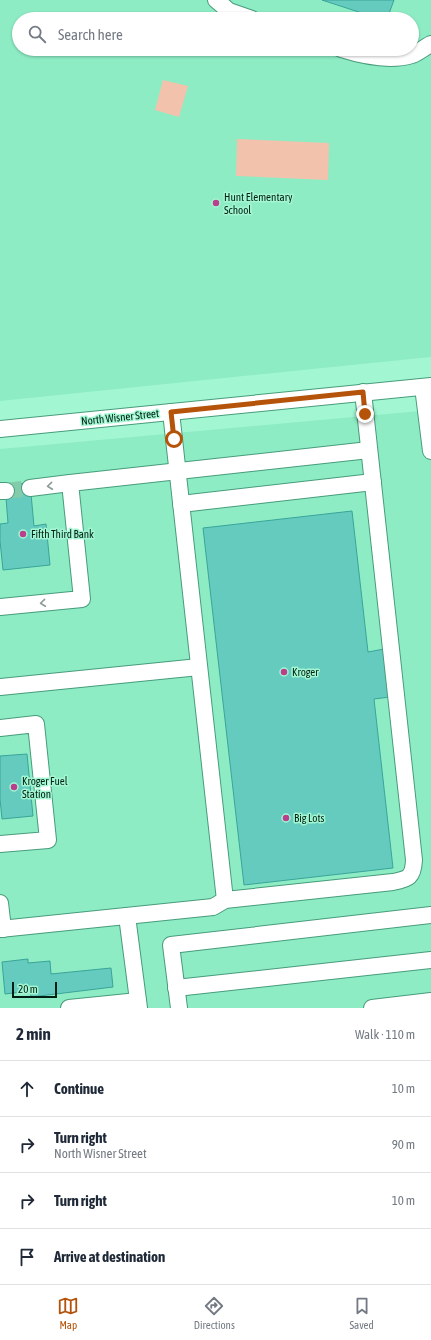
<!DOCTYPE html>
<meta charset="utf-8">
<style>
body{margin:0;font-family:"Asap Condensed",sans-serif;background:#f6f6f7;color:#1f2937}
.scale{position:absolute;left:12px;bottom:10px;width:45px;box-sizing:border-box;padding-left:4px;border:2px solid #002014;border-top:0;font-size:11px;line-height:14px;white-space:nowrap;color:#002014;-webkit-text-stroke:3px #a2f7d2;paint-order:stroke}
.stop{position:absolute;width:12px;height:12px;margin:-9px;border:3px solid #b45309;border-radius:50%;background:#fff}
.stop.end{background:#b45309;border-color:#fff;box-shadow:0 1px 4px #0008}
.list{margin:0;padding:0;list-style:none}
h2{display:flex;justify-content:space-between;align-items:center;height:52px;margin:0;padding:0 16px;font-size:17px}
h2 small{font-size:13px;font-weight:400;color:#747a83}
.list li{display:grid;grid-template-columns:26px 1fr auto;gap:12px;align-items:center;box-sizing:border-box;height:56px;padding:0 16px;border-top:1px solid #e0e1e3}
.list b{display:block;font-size:15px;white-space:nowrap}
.list p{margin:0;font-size:13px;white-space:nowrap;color:#747a83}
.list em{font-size:13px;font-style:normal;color:#747a83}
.icon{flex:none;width:22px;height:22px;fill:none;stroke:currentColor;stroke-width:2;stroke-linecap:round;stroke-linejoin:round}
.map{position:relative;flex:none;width:431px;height:1008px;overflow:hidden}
.search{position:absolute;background:#fff;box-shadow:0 1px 3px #0004;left:12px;right:12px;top:12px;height:44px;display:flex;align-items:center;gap:10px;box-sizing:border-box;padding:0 14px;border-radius:22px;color:#747a83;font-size:15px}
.sheet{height:276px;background:#fff}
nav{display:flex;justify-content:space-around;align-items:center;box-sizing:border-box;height:56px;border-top:1px solid #e0e1e3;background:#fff;font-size:11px;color:#747a83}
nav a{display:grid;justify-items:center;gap:2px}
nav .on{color:#b45309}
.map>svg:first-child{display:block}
.built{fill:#8decc4;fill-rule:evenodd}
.green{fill:#f3c2ac}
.building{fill:#65cbbf;stroke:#3aa499}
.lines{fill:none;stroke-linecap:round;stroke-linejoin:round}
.minor-tunnel{stroke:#82ccac;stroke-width:16;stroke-dasharray:16 8;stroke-linecap:butt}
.minor-casing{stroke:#479c7b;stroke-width:18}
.minor{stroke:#fff;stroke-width:16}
.oneway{stroke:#8c9b95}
.route{stroke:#b45309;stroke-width:5}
.poi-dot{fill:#bb3e8d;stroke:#a2f7d2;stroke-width:1.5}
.labels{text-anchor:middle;stroke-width:3;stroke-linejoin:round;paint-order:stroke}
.poi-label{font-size:11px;fill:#002014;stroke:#a2f7d2;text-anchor:start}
.street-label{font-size:11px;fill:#002014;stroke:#a2f7d2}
</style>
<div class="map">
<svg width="431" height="1008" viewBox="0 0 431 1008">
<rect width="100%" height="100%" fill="#a2f7d2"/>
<g class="built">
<path d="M0,0h431v357l-431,44zM19,19h393v30h-393z"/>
<path d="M431,410v598h-431v-559z"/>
</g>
<g class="green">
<path d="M163,80l25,6 -9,31 -24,-7z"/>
<path d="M237,139l92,4 -1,37 -92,-4z"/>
</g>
<g class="building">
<path d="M322,0h72l-7,19h-7z"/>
<path d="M30,483l4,43 12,-2 4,41 -47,5 -3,-29v-17l8,-1 -3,-38z"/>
<path d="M352,511l16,141 16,-3 6,48 -16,2 19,169 -149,17 -41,-357z"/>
<path d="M27,754l6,62 -31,3 -2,-20v-43z"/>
<path d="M28,959v4l22,-2 1,13 60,-6 2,19 -82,10 -1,-6 -25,3 -3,-32z"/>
</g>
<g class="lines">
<path class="minor-tunnel" d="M6,491l24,-3"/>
<defs>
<g id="minor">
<path d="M216,0l13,11 23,8"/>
<path d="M341,49c22,7 48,13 71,6 6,-2 13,-8 19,-11"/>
<path d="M423,387l8,64"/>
<path d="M171,412l54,488"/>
<path d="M0,429l431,-43"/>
<path d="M30,488l40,-5"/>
<path d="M0,491h6"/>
<path d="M181,504l192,-22"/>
<path d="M0,607l82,-8 -12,-116 299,-33"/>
<path d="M0,687l199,-20"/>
<path d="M0,728l36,-4 12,116 -48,4"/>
<path d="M0,903l3,26"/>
<path d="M127,916l12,92"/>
<path d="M0,929l213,-22 12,-7 168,-18c16,-3 20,-5 21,-22l-51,-468"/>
<path d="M176,988l255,-28"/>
<path d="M69,1008l69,-7"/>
<path d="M179,1008l-8,-63 260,-30"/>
<path d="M372,1008l59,-7"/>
</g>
</defs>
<use href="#minor" class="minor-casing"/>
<use href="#minor" class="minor"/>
</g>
<defs><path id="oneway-chevron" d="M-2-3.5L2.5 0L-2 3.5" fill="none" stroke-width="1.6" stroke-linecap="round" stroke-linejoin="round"/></defs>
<g class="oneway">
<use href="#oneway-chevron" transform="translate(50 486) rotate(174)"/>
<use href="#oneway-chevron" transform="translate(43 603) rotate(174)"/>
</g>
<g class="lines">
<path class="route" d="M174,439l-3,-27 192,-20 2,22"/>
</g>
<g class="poi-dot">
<circle cx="216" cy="203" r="4"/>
<circle cx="23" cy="534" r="4"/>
<circle cx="284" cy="672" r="4"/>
<circle cx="14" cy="787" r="4"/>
<circle cx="286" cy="818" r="4"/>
</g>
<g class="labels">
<g class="poi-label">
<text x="224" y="201">Hunt Elementary<tspan x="224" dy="13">School</tspan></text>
<text x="31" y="538">Fifth Third Bank</text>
<text x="292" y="676">Kroger</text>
<text x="22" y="785">Kroger Fuel<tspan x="22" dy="13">Station</tspan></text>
<text x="294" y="822">Big Lots</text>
</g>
<g class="street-label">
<text transform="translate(120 417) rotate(-6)" y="4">North Wisner Street</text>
</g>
</g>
</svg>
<div class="scale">20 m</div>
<div class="stop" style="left:174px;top:439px"></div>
<div class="stop end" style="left:365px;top:414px"></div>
<div class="search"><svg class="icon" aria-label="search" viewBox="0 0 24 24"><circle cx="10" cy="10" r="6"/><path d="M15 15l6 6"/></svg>Search here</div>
</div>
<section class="sheet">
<h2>2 min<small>Walk · 110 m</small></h2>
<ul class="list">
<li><svg class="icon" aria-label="ahead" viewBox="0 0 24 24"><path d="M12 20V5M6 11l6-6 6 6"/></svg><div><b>Continue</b></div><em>10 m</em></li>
<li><svg class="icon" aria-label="right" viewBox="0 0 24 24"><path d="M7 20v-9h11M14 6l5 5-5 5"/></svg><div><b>Turn right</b><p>North Wisner Street</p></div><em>90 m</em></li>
<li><svg class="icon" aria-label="right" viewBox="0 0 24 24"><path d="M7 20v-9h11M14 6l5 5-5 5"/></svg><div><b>Turn right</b></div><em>10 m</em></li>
<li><svg class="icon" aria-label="arrive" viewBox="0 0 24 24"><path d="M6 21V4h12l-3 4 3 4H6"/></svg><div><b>Arrive at destination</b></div></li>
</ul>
</section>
<nav>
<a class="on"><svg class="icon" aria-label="map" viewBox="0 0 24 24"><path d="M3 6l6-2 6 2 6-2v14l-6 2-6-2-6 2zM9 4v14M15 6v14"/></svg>Map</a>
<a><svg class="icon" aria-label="directions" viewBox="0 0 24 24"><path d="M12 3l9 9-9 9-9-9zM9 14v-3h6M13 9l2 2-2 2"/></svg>Directions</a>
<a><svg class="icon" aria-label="saved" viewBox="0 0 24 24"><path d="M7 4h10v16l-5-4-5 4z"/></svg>Saved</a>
</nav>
